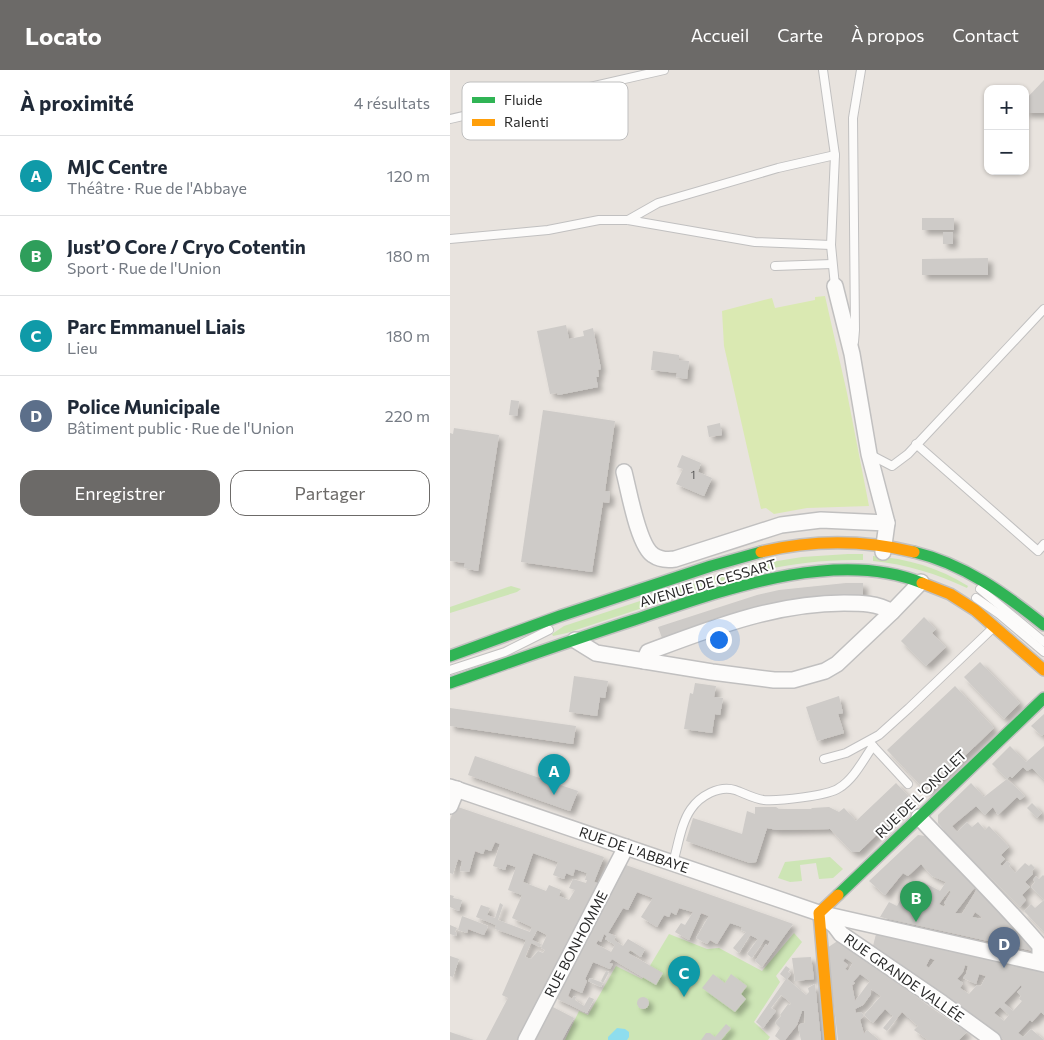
<!DOCTYPE html>
<html lang="fr">
<meta charset="utf-8">
<style>
body{margin:0;font-family:Commissioner,sans-serif;background:#f2f2f3;color:#1f2937}
.controls{position:absolute;right:15px;top:15px;display:grid;overflow:hidden;border-radius:10px;box-shadow:0 1px 4px #0004}
.controls button{width:45px;height:45px;display:grid;place-items:center;padding:0;border:0;border-bottom:1px solid #e0e1e3;background:#fff;color:#1f2937;font:25px sans-serif}
.you{position:absolute;left:268px;top:569px;width:18px;height:18px;margin:-12px;border:4px solid #fff;border-radius:50%;background:#1a73e8;box-shadow:0 0 0 8px #1a73e833}
.badge{display:grid;place-items:center;width:32px;height:32px;border-radius:50%;background:#6c6a68;color:#fff;font-size:16px;font-weight:700}
.pin{position:absolute;translate:-50% -41px;filter:drop-shadow(0 1px 2px #0008)}
.pin::after{content:'';position:absolute;top:26px;width:18px;height:15px;background:inherit;clip-path:polygon(0 0,100% 0,50% 100%)}
.list{margin:0;padding:0;list-style:none}
h2{display:flex;justify-content:space-between;align-items:center;height:65px;margin:0;padding:0 20px;font-size:21px}
h2 small{font-size:16px;font-weight:400;color:#747a83}
.list li{display:grid;grid-template-columns:32px 1fr auto;gap:15px;align-items:center;box-sizing:border-box;height:80px;padding:0 20px;border-top:1px solid #e0e1e3}
.list b{display:block;font-size:19px;white-space:nowrap}
.list p{margin:0;font-size:16px;white-space:nowrap;color:#747a83}
.list em{font-size:16px;font-style:normal;color:#747a83}
.actions{display:flex;gap:10px;padding:15px 20px}
.actions a{flex:1;padding:11px 0;border:1px solid #6c6a68;border-radius:15px;text-align:center;font-size:18px;color:#6c6a68}
.actions .main{background:#6c6a68;color:#fff}
.map{position:relative;flex:none;width:594px;height:970px;overflow:hidden}
header{display:flex;align-items:center;gap:30px;box-sizing:border-box;height:70px;padding:0 25px;background:#6c6a68;color:#fff}
header strong{font-size:24px}
nav{display:flex;gap:28px;margin-inline-start:auto;font-size:18px}
main{display:flex}
aside{flex:1;background:#fff}
.map>svg:first-child{display:block}
.green{fill:#cde5b5}
.pitch{fill:#dae9b2}
.water{fill:#8eddee}
.building{fill:#cecbc8;fill-rule:evenodd;filter:url(#shadow)}
.lines{fill:none;stroke-linecap:round;stroke-linejoin:round}
.lane-casing{stroke:#c1c0c0;stroke-width:10}
.street-casing{stroke:#c1c0c0;stroke-width:18}
.fast-casing{stroke:#c1c0c0;stroke-width:14}
.slow-casing{stroke:#c1c0c0;stroke-width:14}
.lane{stroke:#fcfbfa;stroke-width:8}
.street{stroke:#fcfbfa;stroke-width:15}
.fast{stroke:#30b455;stroke-width:11}
.slow{stroke:#ff9f0a;stroke-width:11}
.labels{text-anchor:middle;stroke-width:4;stroke-linejoin:round;paint-order:stroke}
.number-label{font-size:11px;fill:#535252}
.street-label{font-size:14px;fill:#292929;stroke:#fff}
.key{fill:#fff;stroke:#bfbfbf;stroke-width:1}
.key-label{font-size:14px;fill:#292929}
</style>
<header>
<strong>Locato</strong>
<nav><a>Accueil</a><a>Carte</a><a>À propos</a><a>Contact</a></nav>
</header>
<main>
<aside>
<h2>À proximité<small>4 résultats</small></h2>
<ul class="list">
<li><span class="badge" style="background:#0f9aa8">A</span><div><b>MJC Centre</b><p>Théâtre · Rue de l'Abbaye</p></div><em>120 m</em></li>
<li><span class="badge" style="background:#2e9e5b">B</span><div><b>Just’O Core / Cryo Cotentin</b><p>Sport · Rue de l'Union</p></div><em>180 m</em></li>
<li><span class="badge" style="background:#0f9aa8">C</span><div><b>Parc Emmanuel Liais</b><p>Lieu</p></div><em>180 m</em></li>
<li><span class="badge" style="background:#5c6f8a">D</span><div><b>Police Municipale</b><p>Bâtiment public · Rue de l'Union</p></div><em>220 m</em></li>
</ul>
<div class="actions"><a class="main">Enregistrer</a><a>Partager</a></div>
</aside>
<div class="map">
<svg width="594" height="970" viewBox="0 0 594 970">
<defs>
<filter id="shadow"><feDropShadow dx="4.5" dy="4.5" stdDeviation="2.5" flood-color="#0004"/></filter>
</defs>
<rect width="100%" height="100%" fill="#e8e3de"/>
<g class="green">
<path d="M398,484h15v6c-43,-1 -83,5 -124,16l-172,57 -14,3 -1,-2 12,-8 158,-52 37,-10 43,-7z"/>
<path d="M423,486c33,2 67,12 95,30l-1,2c-30,-14 -61,-24 -94,-27z"/>
<path d="M61,516l10,3 -4,3 -67,21v-6z"/>
<path d="M380,787l13,12 -10,9 -14,1 -3,-16 -16,2 2,16 -12,1 -12,-4 7,-16z"/>
<path d="M344,863l8,9 -26,34 4,6 -26,40 16,15 -2,3h-203l14,-29 9,4 28,-49 26,13 27,-45 38,15 12,-1 43,23z"/>
</g>
<path class="pitch" d="M375,226l22,97 22,113 -62,2 -33,6 -8,-6 -5,1 -37,-163 -2,-35 50,-13 3,10 40,-8v-3z"/>
<path class="water" d="M167,958l8,1 4,3v5l-2,3h-19v-3z"/>
<g class="building">
<path d="M594,10v33h-19v-13z"/>
<rect x="472" y="148" width="32" height="12"/>
<rect x="493" y="162" width="10" height="12"/>
<path d="M538,188v17h-66v-16z"/>
<path d="M116,255l3,14 15,-3 -1,-5 10,-3 8,41 -3,1 1,7h-3l2,10 -40,8 -1,-2 -7,1 -13,-63z"/>
<path d="M203,281l26,4v5l10,1 -2,18 -11,-2 1,-4 -26,-3z"/>
<path d="M61,330l8,1 -2,15 -8,-1z"/>
<path d="M93,340l72,11 -10,70 5,1 -1,11 -6,-1 -11,70 -71,-10z"/>
<path d="M270,353l2,12 -13,2 -2,-11z"/>
<path d="M4,358l45,7 -21,136 -14,-3 1,-5 -15,-2v-128l3,1z"/>
<path d="M232,385l19,8 -3,9 14,6 -8,18 -28,-12 7,-15 -6,-2z"/>
<path d="M396,513h17v13h-21l-93,14 -87,28 -4,-11 99,-32 22,-5z"/>
<path d="M474,547l12,12 -4,4 14,14 -20,19 -25,-25z"/>
<path d="M530,592l40,41 -16,16 -40,-42z"/>
<path d="M124,606l34,5 -3,17 -5,-1 -3,19 -28,-4z"/>
<path d="M245,613l21,3 -2,11 9,1 -3,17 -5,-1 -3,19 -28,-4 6,-36 3,1z"/>
<path d="M505,616l39,42 -67,64 -40,-42z"/>
<path d="M389,626l4,17 -5,1 6,19 -27,8 -11,-34z"/>
<path d="M0,638l126,18 -3,18 -123,-18z"/>
<path d="M594,644v20l-2,2 -11,-10z"/>
<path d="M560,676l16,16 18,-16v34l-12,-12 -5,3 -4,-4 -11,11 -2,-2 -3,3 -15,-15z"/>
<path d="M25,686l103,35 -8,20 -102,-36z"/>
<path d="M557,709l18,17 -5,4 -3,-3 -19,18 -5,-8 -8,8 -9,-9 -24,20 5,6 10,-10 5,5 6,-5 7,8 4,-4 20,21 -8,8 4,4 -5,5 2,2 5,-5 4,3 -2,2 6,7 10,-10 4,3 2,-2 4,4 -3,3 1,3 -8,8 5,5 -8,8 4,5 -6,7 -26,-26 -52,-49 2,-2 -6,-7v-8l33,-32 13,14z"/>
<path d="M446,713l16,17 -53,52h-7l-22,-23 -53,1 -10,-2 -11,34 -6,1 -64,-22 7,-23 49,16 5,-23 8,3v-7h21l3,2h32l1,-1 17,-1 10,5 5,-4 12,13z"/>
<path d="M582,733l10,10 -5,5 -10,-10z"/>
<path d="M5,736l149,51 -10,25 9,3 -54,96 -31,59h-32l22,-42 -6,-3 24,-55 -31,-11 1,-4 -20,-8 5,-12 9,3 -3,7 8,3 5,-15 3,2 -5,15 32,12 2,-5 -20,-9 10,-23 -14,-5 8,-23 -9,-3 -2,6 -12,-4 7,-22 -5,-2 -4,9 -6,-2 -2,5 -8,-3 -6,21 -9,-1 2,-10 -4,-2 -5,15 -3,-1v-53zM83,783l25,9 -5,13 11,4 2,-6 7,3 2,-7 12,4 -2,7h2l-1,3 -13,-4 -4,9 6,2 -6,10 -10,-4 2,-6 -12,-5 -3,6 -23,-9zM87,860l10,5 -6,13 4,2 -2,3 -5,-2 -7,8 -6,-2 6,-14 9,4 1,-3 -9,-4z"/>
<path d="M468,765l8,1 49,51 -20,26 7,1 15,-25 8,8 2,-3 16,15 -3,4 34,36 -1,2 -153,-34 9,-15 8,4 11,-20 6,3 1,-2 4,2 4,-7 17,9 6,-9 -14,-6 -11,-12 -13,12 -5,-3 -18,22 -16,-14zM499,820l2,2 -7,11 2,1 -2,3 -5,-3zM525,842l7,5 -1,2 -9,-2z"/>
<path d="M173,794l170,60 -31,43 -7,-6 11,-17 2,2 2,-5 -5,-2 -13,19 -5,-4 11,-15 -8,-4 -11,18 -6,-5 13,-16 -5,-2 1,-3 -12,-4 -13,21 -7,-4 -3,4 -11,-6 13,-22 -8,-3 -12,27 -14,-8 6,-9 4,2 8,-13 -14,-4 -3,7 -5,-3 -2,5 -5,-2 -7,12 -16,-10 12,-19 -16,-6 -9,18 -5,-2 -15,25 8,3 -2,4 9,6 5,-7 17,10 -4,8 -11,-7 -2,3 35,20 -7,12 -44,-26 -3,4 4,1 -3,5 -17,-7 -8,17 2,2 -5,12 -11,-5 -3,8 4,3 2,-3 2,1 -1,3 9,6 5,-9 5,2 -7,14 -32,-15zM154,864l3,2 -2,3 10,6 -4,7 -15,-8 2,-4 3,2z"/>
<path d="M593,805l1,1v56l-20,-21 7,-7 4,4 9,-8 -13,-13 4,-5 -2,-2 3,-4 3,3z"/>
<path d="M0,825l4,1 -1,2 9,2 -3,11 -9,-4z"/>
<path d="M12,846l26,10 -4,9 -16,-6 -1,4 -9,-3z"/>
<path d="M0,855l7,3 -2,4h2l-1,4 -6,-2z"/>
<path d="M426,864l168,36v45l-3,-3 -9,10 -2,-2 -12,13 5,4 8,-8 13,11h-39l-132,-94zM480,888l5,2 -6,8 -3,-2zM515,895l3,1 -2,8 -3,4 13,6 3,-10 7,2 -5,10 -4,-1 -8,9 -9,-6 3,-5 -6,-4 6,-7zM571,915l1,2 -5,5 4,4 -2,3 3,2 -9,10 -9,-8zM550,937l9,8 -5,6 -10,-8z"/>
<path d="M389,870l94,69 34,23 -8,8h-31l-14,-10 4,-4 -16,-14 -15,19 -4,-3 10,-12 -8,-7 -12,14 -9,-8 17,-19 -10,-7v5l-8,11 -8,4 1,4 5,-1 3,3 -4,5 4,14 3,-4 12,10h-41l-11,-92zM395,888l8,5 -5,8 -3,-2 3,-4 -5,-4zM410,904l10,7 -15,20 -3,-16 2,-1 1,-1 -2,-1z"/>
<path d="M0,886l9,3 -6,18 -3,-1z"/>
<path d="M361,887l3,22 -19,2 -3,-23z"/>
<path d="M336,896l4,3 -2,3 3,2 -4,5 19,16 3,-3 -1,-4 7,-4 6,56h-20l-3,-13 2,-3 5,-1 -1,-12h-2l-5,14 -12,15h-5l-5,-4 5,-8 -5,-5 6,-7 -1,-1 8,-11 2,1 1,-2 -10,-8 -10,13 5,3 -13,17 -7,-6 30,-43 -6,-5z"/>
<path d="M156,901l3,1 -6,11 -2,-2z"/>
<path d="M263,904l12,9 6,-9 16,12 -6,8 5,5 -11,13 -33,-24z"/>
<path d="M140,908l13,5 -2,4 -13,-6z"/>
<circle cx="193" cy="933" r="6"/>
<path d="M101,936l23,12 -7,13 -5,9h-29z"/>
<path d="M276,954l5,4 -10,12h-20l5,-7h4l5,4z"/>
<path d="M0,962l24,8h-24z"/>
</g>
<g class="lines">
<defs>
<g id="lane">
<path d="M373,0l12,85 -4,90 4,41"/>
<path d="M0,49l214,-49"/>
<path d="M178,150l30,-17 120,-35 57,-13"/>
<path d="M0,169l98,-9 51,-10h29l127,22 76,3"/>
<path d="M325,196l57,-2"/>
<path d="M404,272l1,-12 -2,-212 8,-48"/>
<path d="M466,374l122,107 6,-7"/>
<path d="M419,384l23,12 16,-12 136,-145"/>
<path d="M530,519l64,53"/>
<path d="M526,528l23,16 45,38"/>
<path d="M0,600l55,-18 44,-22"/>
<path d="M421,674l37,40"/>
<path d="M374,689l22,-6 33,-18 30,-27 86,-82"/>
<path d="M223,793c5,-17 8,-40 18,-54 9,-13 28,-24 44,-19 9,3 19,9 29,10 14,1 64,-4 75,-12 15,-9 24,-28 34,-42"/>
</g>
<g id="street">
<path d="M385,216l17,68 17,100 18,69 -4,29"/>
<path d="M174,402c5,19 14,73 29,83 7,5 15,5 22,4l106,-34 40,-5 66,3"/>
<path d="M125,570l21,13 116,19 62,8h19l32,-9 12,-7 55,-52 29,-30"/>
<path d="M194,591l4,-9c64,-24 127,-49 196,-49 17,0 33,0 48,9"/>
<path d="M0,717l369,126 225,51"/>
<path d="M0,736l7,-17"/>
<path d="M469,747c40,43 83,84 121,129v16"/>
<path d="M372,845l13,11 6,8 101,69 51,37"/>
<path d="M76,970l100,-193"/>
</g>
<g id="fast">
<path d="M464,482c50,12 90,41 130,73"/>
<path d="M0,586l110,-40 151,-50 50,-14"/>
<path d="M0,613c61,-21 122,-43 184,-63 84,-28 201,-73 288,-37"/>
<path d="M388,825l206,-197"/>
</g>
<g id="slow">
<path d="M311,482c50,-12 103,-12 153,0"/>
<path d="M472,513l28,11 25,16 69,60"/>
<path d="M380,970l-11,-127 19,-18"/>
</g>
</defs>
<use href="#lane" class="lane-casing"/>
<use href="#street" class="street-casing"/>
<use href="#fast" class="fast-casing"/>
<use href="#slow" class="slow-casing"/>
<use href="#lane" class="lane"/>
<use href="#street" class="street"/>
<use href="#fast" class="fast"/>
<use href="#slow" class="slow"/>
</g>
<g class="labels">
<g class="number-label">
<text x="243" y="409">1</text>
</g>
<g class="street-label">
<text transform="translate(258 513) rotate(-16)" y="5">AVENUE DE CESSART</text>
<text transform="translate(471 724) rotate(-44)" y="5">RUE DE L'ONGLET</text>
<text transform="translate(184 780) rotate(19)" y="5">RUE DE L'ABBAYE</text>
<text transform="translate(126 874) rotate(-62)" y="5">RUE BONHOMME</text>
<text transform="translate(454 908) rotate(35)" y="5">RUE GRANDE VALLÉE</text>
</g>
</g>
<rect x="12" y="12" width="166" height="58" rx="8" class="key"/>
<rect x="22" y="27" width="23" height="6" fill="#30b455"/>
<rect x="22" y="49" width="23" height="7" fill="#ff9f0a"/>
<g class="key-label">
<text x="54" y="35">Fluide</text>
<text x="54" y="57">Ralenti</text>
</g>
</svg>
<div class="controls">
<button>+</button>
<button>−</button>
</div>
<div class="you"></div>
<div class="pin badge" style="left:104px;top:725px;background:#0f9aa8">A</div>
<div class="pin badge" style="left:466px;top:852px;background:#2e9e5b">B</div>
<div class="pin badge" style="left:234px;top:927px;background:#0f9aa8">C</div>
<div class="pin badge" style="left:554px;top:898px;background:#5c6f8a">D</div>
</div>
</main>
